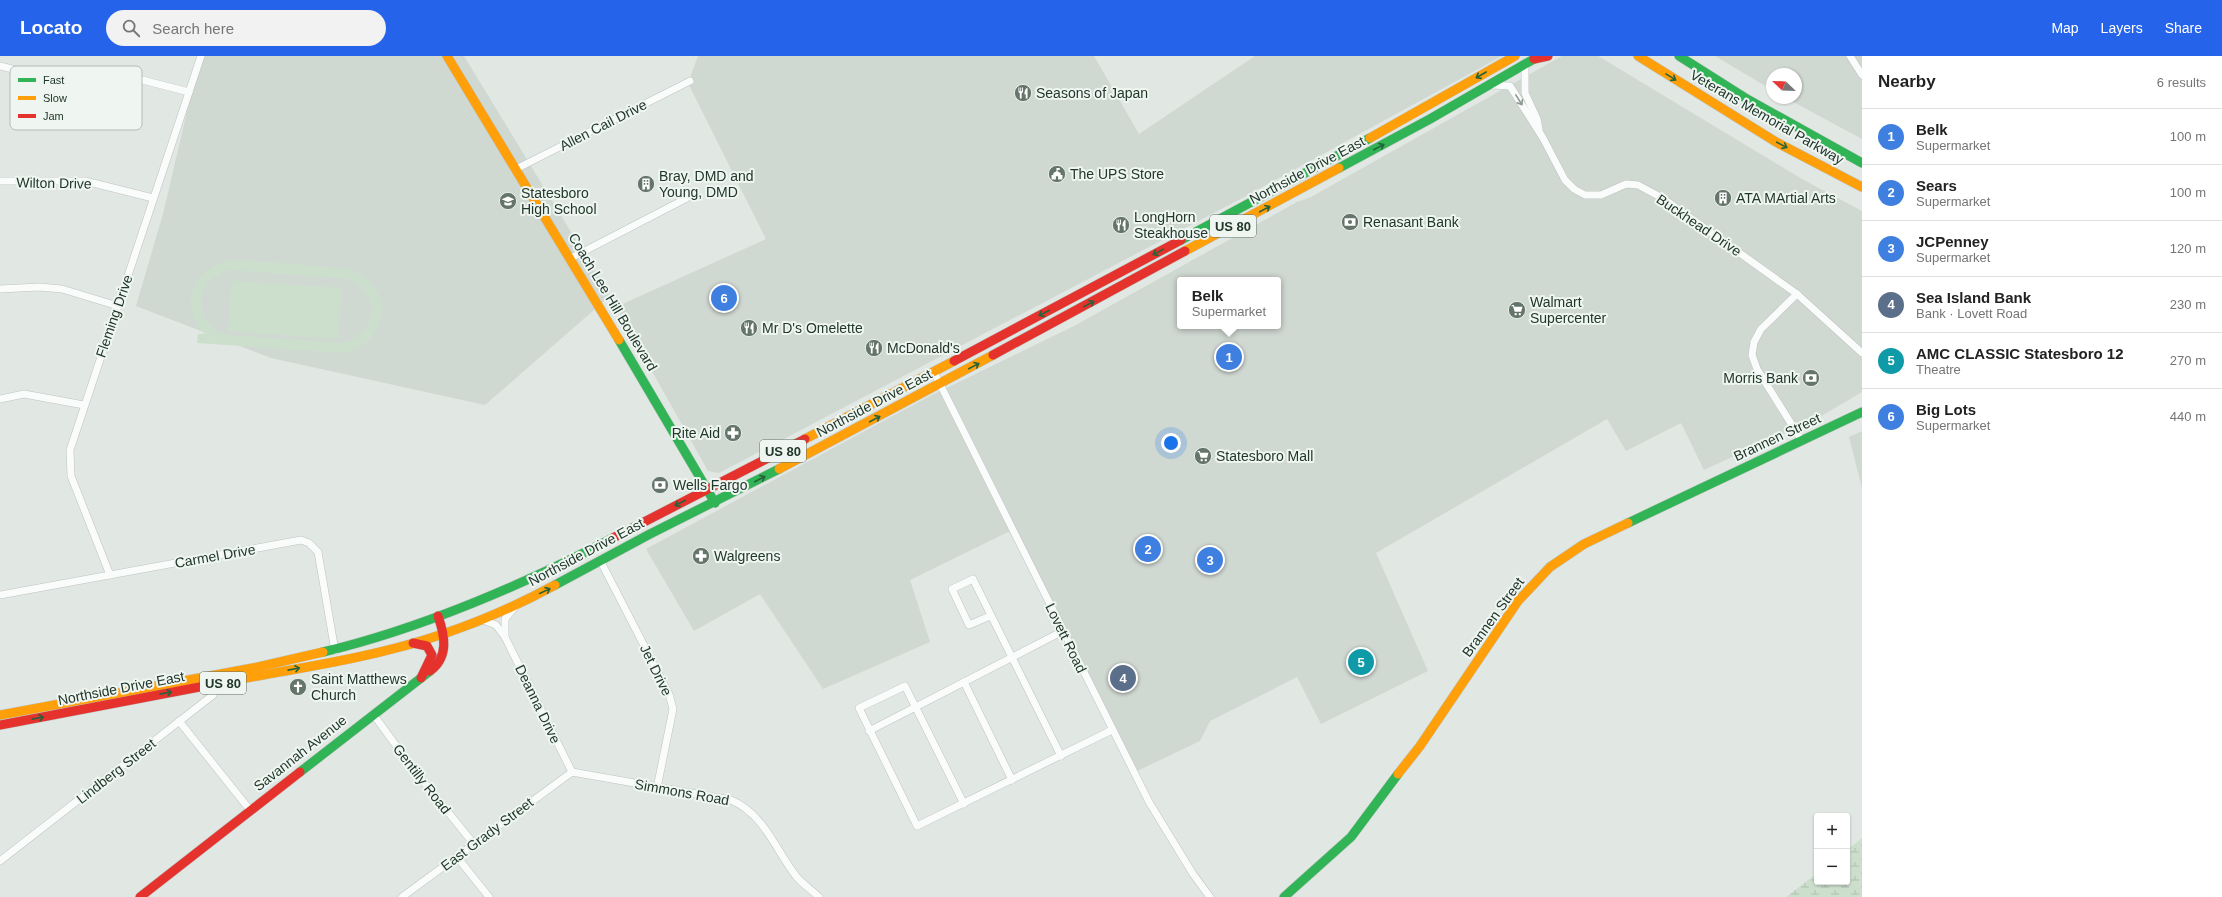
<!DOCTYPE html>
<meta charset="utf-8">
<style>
body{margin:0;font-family:Arial,sans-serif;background:#f2f2f2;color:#222}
.controls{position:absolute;right:12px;bottom:12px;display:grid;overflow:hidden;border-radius:4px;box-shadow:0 1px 3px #0004}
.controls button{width:36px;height:36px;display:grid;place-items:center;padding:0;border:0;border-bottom:1px solid #e0e0e0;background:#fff;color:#222;font:20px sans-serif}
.compass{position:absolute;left:1766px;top:12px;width:36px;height:36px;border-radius:50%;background:#fff;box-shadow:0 1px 3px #0004;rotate:293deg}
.you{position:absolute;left:1171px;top:387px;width:14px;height:14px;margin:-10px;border:3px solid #fff;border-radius:50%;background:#1a73e8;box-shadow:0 0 0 6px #1a73e833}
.badge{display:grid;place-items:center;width:26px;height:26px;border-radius:50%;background:#2563eb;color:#fff;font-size:13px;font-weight:700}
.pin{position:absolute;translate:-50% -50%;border:2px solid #fff;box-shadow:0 1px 4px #0006}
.popup{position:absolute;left:1177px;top:221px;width:104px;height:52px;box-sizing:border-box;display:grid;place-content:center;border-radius:4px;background:#fff;filter:drop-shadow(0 1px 3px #0005);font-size:13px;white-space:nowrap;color:#767676}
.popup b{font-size:15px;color:#222}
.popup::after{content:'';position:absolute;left:50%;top:100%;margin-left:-8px;border:8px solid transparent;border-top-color:#fff}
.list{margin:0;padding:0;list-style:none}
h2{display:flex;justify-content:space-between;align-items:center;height:52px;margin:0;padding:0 16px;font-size:17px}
h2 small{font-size:13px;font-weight:400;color:#767676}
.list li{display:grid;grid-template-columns:26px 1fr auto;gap:12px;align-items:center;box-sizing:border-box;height:56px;padding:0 16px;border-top:1px solid #e0e0e0}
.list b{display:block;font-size:15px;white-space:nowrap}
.list p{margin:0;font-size:13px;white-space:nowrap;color:#767676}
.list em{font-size:13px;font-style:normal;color:#767676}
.icon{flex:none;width:22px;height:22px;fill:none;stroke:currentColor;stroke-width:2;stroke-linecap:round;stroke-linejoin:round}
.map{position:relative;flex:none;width:1862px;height:841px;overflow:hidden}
header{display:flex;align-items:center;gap:24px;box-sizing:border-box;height:56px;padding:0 20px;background:#2563eb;color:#fff}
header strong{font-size:19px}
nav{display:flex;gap:22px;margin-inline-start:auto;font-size:14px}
.search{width:280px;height:36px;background:#f2f2f2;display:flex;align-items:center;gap:10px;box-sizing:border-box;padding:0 14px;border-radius:22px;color:#767676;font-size:15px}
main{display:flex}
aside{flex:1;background:#fff}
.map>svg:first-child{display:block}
.built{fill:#d0d8d2;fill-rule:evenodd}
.wetland{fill:url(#wetland-marsh)}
.park{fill:#ccdfcd;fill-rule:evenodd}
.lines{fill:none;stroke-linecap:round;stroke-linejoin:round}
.street-casing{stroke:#bec4c0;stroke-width:8}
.fast-casing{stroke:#bec4c0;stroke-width:10}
.slow-casing{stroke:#bec4c0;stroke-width:10}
.jam-casing{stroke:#bec4c0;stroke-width:10}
.street{stroke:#fafbfb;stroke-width:7}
.fast{stroke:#30b455;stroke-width:9}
.slow{stroke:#ff9f0a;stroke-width:9}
.jam{stroke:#e5322d;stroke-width:9}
.oneway{stroke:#27633a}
.oneway2{stroke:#8e9994}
.labels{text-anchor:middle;stroke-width:4;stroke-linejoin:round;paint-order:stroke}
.shield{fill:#eff6f1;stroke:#607067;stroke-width:1}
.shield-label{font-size:13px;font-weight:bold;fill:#22372c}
.poi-label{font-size:14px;fill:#22372c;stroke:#eff6f1;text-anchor:start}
.street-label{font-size:14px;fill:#22372c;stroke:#eff6f1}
.key{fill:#eff6f1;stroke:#b2bdb6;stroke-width:1}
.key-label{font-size:11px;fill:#22372c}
</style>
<header>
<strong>Locato</strong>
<div class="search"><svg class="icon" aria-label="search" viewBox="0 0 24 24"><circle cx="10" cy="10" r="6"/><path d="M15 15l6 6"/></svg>Search here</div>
<nav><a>Map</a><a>Layers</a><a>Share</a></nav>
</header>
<main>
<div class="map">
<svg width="1862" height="841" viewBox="0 0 1862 841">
<defs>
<pattern id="wetland-marsh" width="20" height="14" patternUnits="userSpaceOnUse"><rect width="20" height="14" fill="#ccdfcd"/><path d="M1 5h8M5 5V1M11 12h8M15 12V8" fill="none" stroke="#afc0b0"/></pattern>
</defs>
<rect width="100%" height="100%" fill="#e1e7e3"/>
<g class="built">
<path d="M200,0h264l146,240 -125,109 -214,-47 -135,-52 27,-92z"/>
<path d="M698,0h396l45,78 116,-78h247l-256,140 -527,277 -11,-2 -92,-164 150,-68 -78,-156z"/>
<path d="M1562,0h36l204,123 60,32v181l-39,23 -119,55 -23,-47 -55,28 -19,-32 -231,134 52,118 -107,53 -24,-47 -87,44 -10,20 -67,32 -121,-243 -102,50 20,62 -107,47 -63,-95 -66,37 -48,-82 280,-151 148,-72 223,-124 14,-5zM1180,224h98v46h-98z"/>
<path d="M1715,0h147v83l-76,-41h10v-24h-24v16z"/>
<path d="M1862,375v57l-13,-51z"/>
</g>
<path class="wetland" d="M1862,782v59h-76l31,-24v9h30v-32z"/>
<g class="park">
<path d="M238,204l104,8c52,9 53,73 2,85l-147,-10 1,-9h7c-31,-30 -7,-73 33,-74zM230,214l118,9c34,13 31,56 -5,64l-118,-8c-34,-13 -31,-57 5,-65z"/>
<path d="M232,225l110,7 -4,51 -110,-8z"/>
</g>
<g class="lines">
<defs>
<g id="street">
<path d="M1850,0l12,19"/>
<path d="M1525,9v28l12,26 2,10"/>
<path d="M0,10l28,7 91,1 70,18"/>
<path d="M1491,29l19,1 33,52 22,42 9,9 11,6h16l25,-11 12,1 26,14 133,95 65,59"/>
<path d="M516,113l174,-88"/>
<path d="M0,125h85l68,17"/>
<path d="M571,202l116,-60"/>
<path d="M0,233l39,-2 23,2 56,17"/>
<path d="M1797,238l-36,35 -7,13 -2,13 5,14 45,72"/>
<path d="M934,316l215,430 44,72 17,23"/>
<path d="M0,343l24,-5 60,11"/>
<path d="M600,504l69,134 4,15 -16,79"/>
<path d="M110,519l-39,-99 -1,-26 131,-394"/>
<path d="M0,539l301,-55 8,3 9,9 17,99"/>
<path d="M990,560l-21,9 -17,-36 21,-10 88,177"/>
<path d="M483,564l13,5 9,12 67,135"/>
<path d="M505,581v-18l10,-12"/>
<path d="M964,626l48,98"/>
<path d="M373,658l38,52 62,77"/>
<path d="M179,665l71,89"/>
<path d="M869,675l194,-100"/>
<path d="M572,716l159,28c33,14 44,49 65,76 6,8 16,14 23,21"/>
<path d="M964,748l-59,-118 -46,22 58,118 195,-96"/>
<path d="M457,801l32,40"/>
<path d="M0,805l213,-166 4,-13"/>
<path d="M402,841l170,-125"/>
</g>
<g id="fast">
<path d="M1679,0l68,43 115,64"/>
<path d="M1339,112l91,-49 109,-63"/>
<path d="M1181,184l189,-102"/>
<path d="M619,284l96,163"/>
<path d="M1628,467l234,-111"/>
<path d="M555,529l95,-51 129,-65"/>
<path d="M323,596c97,-23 202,-68 290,-114"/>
<path d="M300,716l130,-101"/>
<path d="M1284,841l67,-60 47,-63"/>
</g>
<g id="slow">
<path d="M447,0l172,284"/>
<path d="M1638,0l138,86 86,45"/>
<path d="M1370,82l145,-82"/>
<path d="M1185,195l154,-83"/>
<path d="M805,383l149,-78"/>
<path d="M779,413l214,-114"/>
<path d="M236,624c46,-9 94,-16 140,-27 61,-14 124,-38 179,-68"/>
<path d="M0,659l253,-47 70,-16"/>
<path d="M1398,718l22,-28 98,-145 32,-34 34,-23 44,-21"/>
</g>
<g id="jam">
<path d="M1534,3l14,-3"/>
<path d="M993,299l192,-104"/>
<path d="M954,305l227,-121"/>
<path d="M613,482l192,-99"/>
<path d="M413,587l14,3 5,9 -11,23"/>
<path d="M430,615c19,-14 15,-35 8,-55"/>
<path d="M0,669l236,-45"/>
<path d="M140,841l160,-125"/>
</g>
</defs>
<use href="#street" class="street-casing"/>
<use href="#fast" class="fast-casing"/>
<use href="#slow" class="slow-casing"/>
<use href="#jam" class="jam-casing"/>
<use href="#street" class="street"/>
<use href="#fast" class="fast"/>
<use href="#slow" class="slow"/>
<use href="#jam" class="jam"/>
</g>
<defs><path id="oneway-shaft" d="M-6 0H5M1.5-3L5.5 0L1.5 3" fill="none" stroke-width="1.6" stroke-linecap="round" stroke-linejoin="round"/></defs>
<g class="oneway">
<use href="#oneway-shaft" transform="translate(1481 19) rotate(150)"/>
<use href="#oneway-shaft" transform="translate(1671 21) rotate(32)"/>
<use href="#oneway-shaft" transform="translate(1782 89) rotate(28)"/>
<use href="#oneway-shaft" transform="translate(1379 91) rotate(-28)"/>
<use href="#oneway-shaft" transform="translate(1265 153) rotate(-28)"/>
<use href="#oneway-shaft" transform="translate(1158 196) rotate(152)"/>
<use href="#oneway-shaft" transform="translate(1089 248) rotate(-28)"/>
<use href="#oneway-shaft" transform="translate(1044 257) rotate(152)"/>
<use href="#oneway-shaft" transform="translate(974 310) rotate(-28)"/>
<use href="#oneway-shaft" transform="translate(875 363) rotate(-28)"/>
<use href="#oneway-shaft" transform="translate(760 423) rotate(-28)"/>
<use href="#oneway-shaft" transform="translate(680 447) rotate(153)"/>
<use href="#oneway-shaft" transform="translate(545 535) rotate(-25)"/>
<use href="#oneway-shaft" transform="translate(294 613) rotate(-11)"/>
<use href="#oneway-shaft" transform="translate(166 637) rotate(-11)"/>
<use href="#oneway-shaft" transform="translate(38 662) rotate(-11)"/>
</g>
<use class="oneway2" href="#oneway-shaft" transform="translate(1519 44) rotate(58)"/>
<defs>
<symbol id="restaurant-disc" viewBox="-11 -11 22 22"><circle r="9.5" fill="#65756c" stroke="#eff6f1"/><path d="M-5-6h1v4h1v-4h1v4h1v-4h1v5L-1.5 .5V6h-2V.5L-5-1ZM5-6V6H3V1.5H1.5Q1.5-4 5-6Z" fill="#fff"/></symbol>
<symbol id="civic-disc" viewBox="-11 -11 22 22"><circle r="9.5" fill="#65756c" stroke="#eff6f1"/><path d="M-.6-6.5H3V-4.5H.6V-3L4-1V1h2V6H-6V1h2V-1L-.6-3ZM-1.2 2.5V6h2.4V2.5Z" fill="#fff"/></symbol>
<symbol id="building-disc" viewBox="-11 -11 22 22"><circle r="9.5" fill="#65756c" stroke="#eff6f1"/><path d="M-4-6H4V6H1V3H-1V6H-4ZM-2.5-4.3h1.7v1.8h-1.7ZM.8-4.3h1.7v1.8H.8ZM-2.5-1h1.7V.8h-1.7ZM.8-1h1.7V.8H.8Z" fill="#fff"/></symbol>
<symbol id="school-disc" viewBox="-11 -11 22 22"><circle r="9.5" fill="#65756c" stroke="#eff6f1"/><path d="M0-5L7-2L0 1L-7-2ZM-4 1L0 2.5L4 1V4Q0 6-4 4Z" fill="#fff"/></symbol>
<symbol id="bank-disc" viewBox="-11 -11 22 22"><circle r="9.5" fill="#65756c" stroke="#eff6f1"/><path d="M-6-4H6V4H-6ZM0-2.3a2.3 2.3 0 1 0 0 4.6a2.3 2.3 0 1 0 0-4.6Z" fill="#fff"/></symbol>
<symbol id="supermarket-disc" viewBox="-11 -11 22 22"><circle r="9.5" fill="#65756c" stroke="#eff6f1"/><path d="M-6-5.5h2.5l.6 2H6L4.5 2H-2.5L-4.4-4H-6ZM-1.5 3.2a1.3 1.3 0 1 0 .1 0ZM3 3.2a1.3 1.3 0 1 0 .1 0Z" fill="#fff"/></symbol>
<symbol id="pharmacy-disc" viewBox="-11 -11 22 22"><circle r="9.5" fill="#65756c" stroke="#eff6f1"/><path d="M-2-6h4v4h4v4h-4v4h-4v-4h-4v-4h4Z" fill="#fff"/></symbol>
<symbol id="church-disc" viewBox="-11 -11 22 22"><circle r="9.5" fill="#65756c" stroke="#eff6f1"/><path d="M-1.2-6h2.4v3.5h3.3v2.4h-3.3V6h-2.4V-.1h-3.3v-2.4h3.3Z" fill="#fff"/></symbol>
</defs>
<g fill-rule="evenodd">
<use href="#restaurant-disc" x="1013" y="27" width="20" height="20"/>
<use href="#civic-disc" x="1047" y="108" width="20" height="20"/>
<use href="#building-disc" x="636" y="118" width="20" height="20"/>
<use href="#building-disc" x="1713" y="132" width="20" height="20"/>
<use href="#school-disc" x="498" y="135" width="20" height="20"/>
<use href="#bank-disc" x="1340" y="156" width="20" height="20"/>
<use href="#restaurant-disc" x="1111" y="159" width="20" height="20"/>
<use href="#supermarket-disc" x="1507" y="244" width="20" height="20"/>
<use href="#restaurant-disc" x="739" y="262" width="20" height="20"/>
<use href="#restaurant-disc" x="864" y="282" width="20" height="20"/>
<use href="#bank-disc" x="1801" y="312" width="20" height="20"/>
<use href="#pharmacy-disc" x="723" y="367" width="20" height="20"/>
<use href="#supermarket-disc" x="1193" y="390" width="20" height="20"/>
<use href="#bank-disc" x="650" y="419" width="20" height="20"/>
<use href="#pharmacy-disc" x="691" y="490" width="20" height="20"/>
<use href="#church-disc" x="288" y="621" width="20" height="20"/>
</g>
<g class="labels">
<g class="shield">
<rect x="1210" y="159" width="46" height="22" rx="3"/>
<rect x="760" y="384" width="46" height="22" rx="3"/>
<rect x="200" y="616" width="46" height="22" rx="3"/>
</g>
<g class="shield-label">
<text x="1233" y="175">US 80</text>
<text x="783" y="400">US 80</text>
<text x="223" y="632">US 80</text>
</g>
<g class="poi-label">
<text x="1036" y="42">Seasons of Japan</text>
<text x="1070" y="123">The UPS Store</text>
<text x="659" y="125">Bray, DMD and<tspan x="659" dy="16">Young, DMD</tspan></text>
<text x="521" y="142">Statesboro<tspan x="521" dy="16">High School</tspan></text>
<text x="1736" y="147">ATA MArtial Arts</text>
<text x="1134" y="166">LongHorn<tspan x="1134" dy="16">Steakhouse</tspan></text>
<text x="1363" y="171">Renasant Bank</text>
<text x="1530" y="251">Walmart<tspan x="1530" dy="16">Supercenter</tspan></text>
<text x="762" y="277">Mr D's Omelette</text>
<text x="887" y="297">McDonald's</text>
<text x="1798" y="327" text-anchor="end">Morris Bank</text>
<text x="720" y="382" text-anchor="end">Rite Aid</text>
<text x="1216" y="405">Statesboro Mall</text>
<text x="673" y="434">Wells Fargo</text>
<text x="714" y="505">Walgreens</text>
<text x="311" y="628">Saint Matthews<tspan x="311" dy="16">Church</tspan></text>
</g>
<g class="street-label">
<text transform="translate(1767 61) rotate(30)" y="5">Veterans Memorial Parkway</text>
<text transform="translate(603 69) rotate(-27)" y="5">Allen Cail Drive</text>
<text transform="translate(1307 114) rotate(-28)" y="5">Northside Drive East</text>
<text transform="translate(54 127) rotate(1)" y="5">Wilton Drive</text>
<text transform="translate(1699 169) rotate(34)" y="5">Buckhead Drive</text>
<text transform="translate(613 246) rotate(59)" y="5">Coach Lee Hill Boulevard</text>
<text transform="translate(114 260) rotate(-71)" y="5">Fleming Drive</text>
<text transform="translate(874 347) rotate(-28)" y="5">Northside Drive East</text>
<text transform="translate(1777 381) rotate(-25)" y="5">Brannen Street</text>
<text transform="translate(586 496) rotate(-28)" y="5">Northside Drive East</text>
<text transform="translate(215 500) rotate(-10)" y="5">Carmel Drive</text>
<text transform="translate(1493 561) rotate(-54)" y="5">Brannen Street</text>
<text transform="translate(1066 582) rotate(64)" y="5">Lovett Road</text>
<text transform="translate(656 614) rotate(64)" y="5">Jet Drive</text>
<text transform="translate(121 632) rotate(-11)" y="5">Northside Drive East</text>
<text transform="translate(538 648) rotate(64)" y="5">Deanna Drive</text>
<text transform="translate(300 697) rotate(-38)" y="5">Savannah Avenue</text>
<text transform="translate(116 715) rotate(-38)" y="5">Lindberg Street</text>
<text transform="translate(422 723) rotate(52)" y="5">Gentilly Road</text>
<text transform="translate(682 736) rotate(10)" y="5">Simmons Road</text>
<text transform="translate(487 778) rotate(-37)" y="5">East Grady Street</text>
</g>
</g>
<rect x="10" y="10" width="132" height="64" rx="6" class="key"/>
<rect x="18" y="22" width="18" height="4" fill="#30b455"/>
<rect x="18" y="40" width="18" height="4" fill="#ff9f0a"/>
<rect x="18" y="58" width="18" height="4" fill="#e5322d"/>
<g class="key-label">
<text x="43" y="28">Fast</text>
<text x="43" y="46">Slow</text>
<text x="43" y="64">Jam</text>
</g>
</svg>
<div class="controls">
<button>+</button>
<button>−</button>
</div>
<svg class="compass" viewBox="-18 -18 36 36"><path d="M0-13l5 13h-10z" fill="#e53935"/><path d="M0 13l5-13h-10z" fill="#767676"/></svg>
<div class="you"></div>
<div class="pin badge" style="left:1229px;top:301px;background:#3f7fe0">1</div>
<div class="popup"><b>Belk</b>Supermarket</div>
<div class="pin badge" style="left:1148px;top:493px;background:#3f7fe0">2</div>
<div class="pin badge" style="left:1210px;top:504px;background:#3f7fe0">3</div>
<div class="pin badge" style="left:1123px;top:622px;background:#5c6f8a">4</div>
<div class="pin badge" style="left:1361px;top:606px;background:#0f9aa8">5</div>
<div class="pin badge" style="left:724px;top:242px;background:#3f7fe0">6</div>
</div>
<aside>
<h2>Nearby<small>6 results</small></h2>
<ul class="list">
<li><span class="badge" style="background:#3f7fe0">1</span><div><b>Belk</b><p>Supermarket</p></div><em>100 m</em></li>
<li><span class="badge" style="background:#3f7fe0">2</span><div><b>Sears</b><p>Supermarket</p></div><em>100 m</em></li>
<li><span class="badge" style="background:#3f7fe0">3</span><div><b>JCPenney</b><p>Supermarket</p></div><em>120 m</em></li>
<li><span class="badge" style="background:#5c6f8a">4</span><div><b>Sea Island Bank</b><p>Bank · Lovett Road</p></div><em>230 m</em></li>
<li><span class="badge" style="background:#0f9aa8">5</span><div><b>AMC CLASSIC Statesboro 12</b><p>Theatre</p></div><em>270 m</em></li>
<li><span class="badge" style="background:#3f7fe0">6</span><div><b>Big Lots</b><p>Supermarket</p></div><em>440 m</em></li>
</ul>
</aside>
</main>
